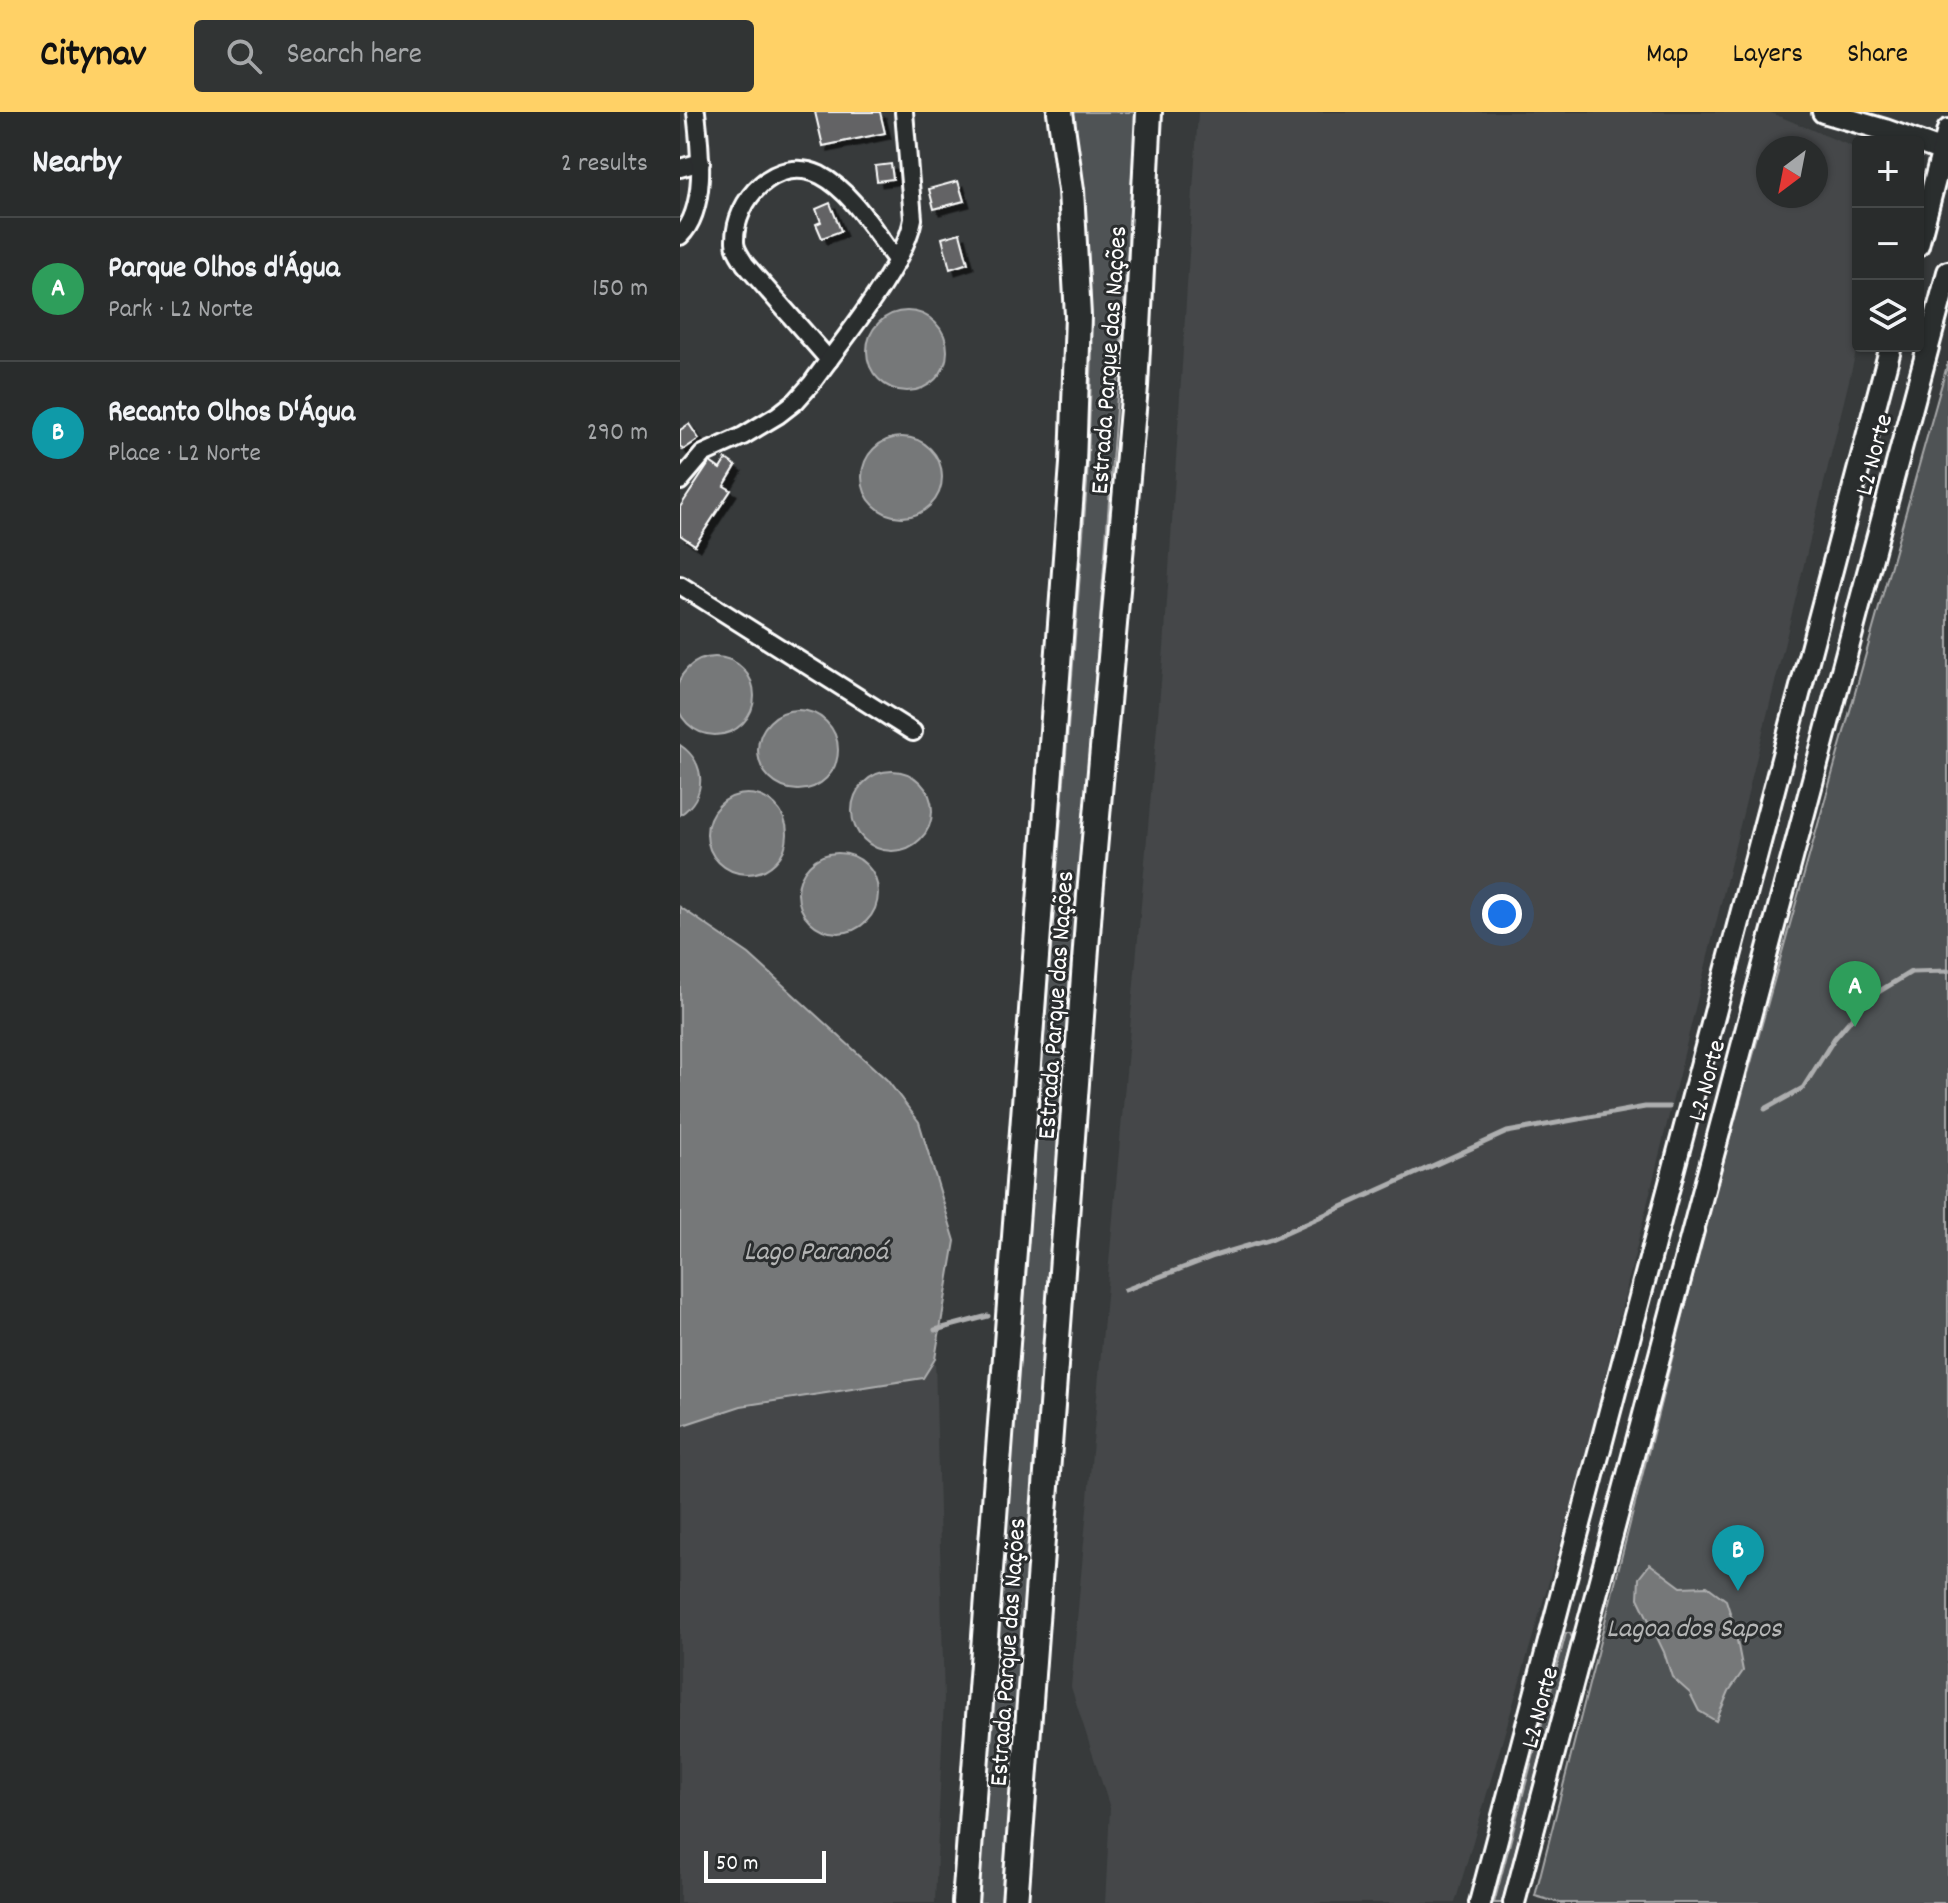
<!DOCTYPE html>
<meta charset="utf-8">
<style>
body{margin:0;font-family:Dekko,sans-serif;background:#313434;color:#f1f3f6}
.controls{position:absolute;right:24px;top:24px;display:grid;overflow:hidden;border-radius:8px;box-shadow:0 2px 6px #0004}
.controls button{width:72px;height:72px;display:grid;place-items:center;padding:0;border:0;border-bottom:2px solid #454848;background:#292c2c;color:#f1f3f6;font:40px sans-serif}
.compass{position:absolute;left:1076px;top:24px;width:72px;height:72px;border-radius:50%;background:#292c2c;box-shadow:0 2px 6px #0004;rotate:212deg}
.scale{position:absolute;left:24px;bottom:20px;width:122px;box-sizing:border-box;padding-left:8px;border:4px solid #fff;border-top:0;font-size:22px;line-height:28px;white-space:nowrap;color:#fff;-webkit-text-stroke:6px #2a2d2e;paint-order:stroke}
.you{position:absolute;left:822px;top:802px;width:28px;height:28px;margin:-20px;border:6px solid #fff;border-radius:50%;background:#1a73e8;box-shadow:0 0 0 12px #1a73e833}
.badge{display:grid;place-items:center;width:52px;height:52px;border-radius:50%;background:#ffd166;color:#fff;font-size:26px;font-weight:700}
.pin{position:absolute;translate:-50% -66px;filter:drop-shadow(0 2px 4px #0008)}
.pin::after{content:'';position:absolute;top:42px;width:28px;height:24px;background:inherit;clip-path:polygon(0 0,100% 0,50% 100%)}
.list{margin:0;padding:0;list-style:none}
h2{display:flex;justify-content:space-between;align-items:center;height:104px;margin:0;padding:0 32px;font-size:34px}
h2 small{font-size:26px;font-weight:400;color:#a5a7a9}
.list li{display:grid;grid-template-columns:52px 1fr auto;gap:24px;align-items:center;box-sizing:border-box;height:144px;padding:0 32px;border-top:2px solid #454848}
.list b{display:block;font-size:30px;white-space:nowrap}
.list p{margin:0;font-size:26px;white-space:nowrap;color:#a5a7a9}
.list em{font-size:26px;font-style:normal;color:#a5a7a9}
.icon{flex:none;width:44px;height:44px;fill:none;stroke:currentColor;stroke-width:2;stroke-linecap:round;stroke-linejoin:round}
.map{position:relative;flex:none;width:1268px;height:1791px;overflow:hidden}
header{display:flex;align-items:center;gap:48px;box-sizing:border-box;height:112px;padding:0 40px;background:#ffd166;color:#111}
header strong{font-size:38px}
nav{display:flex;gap:44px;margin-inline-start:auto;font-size:28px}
.search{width:560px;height:72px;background:#313434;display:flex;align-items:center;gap:20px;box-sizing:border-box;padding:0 28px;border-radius:8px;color:#a5a7a9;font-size:30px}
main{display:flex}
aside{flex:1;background:#292c2c}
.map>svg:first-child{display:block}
.built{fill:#444748;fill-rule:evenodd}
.green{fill:#505354;stroke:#a8a9aa;stroke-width:2}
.water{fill:#767879;stroke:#adaeaf;stroke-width:2}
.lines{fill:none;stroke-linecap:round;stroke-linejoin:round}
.stream{stroke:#adaeaf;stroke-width:5}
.building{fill:#636465;stroke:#fff;stroke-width:2;filter:url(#shadow)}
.minor-casing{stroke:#fff;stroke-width:22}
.major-casing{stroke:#fff;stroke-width:26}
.highway-casing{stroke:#fff;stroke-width:30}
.minor{stroke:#2a2d2e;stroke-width:16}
.major{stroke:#2a2d2e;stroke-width:20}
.highway{stroke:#2a2d2e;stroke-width:24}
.labels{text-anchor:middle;stroke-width:6;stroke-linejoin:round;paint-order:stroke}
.street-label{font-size:26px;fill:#fff;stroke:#2a2d2e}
.water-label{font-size:28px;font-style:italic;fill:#b4b5b5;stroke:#2a2d2e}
</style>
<header>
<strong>Citynav</strong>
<div class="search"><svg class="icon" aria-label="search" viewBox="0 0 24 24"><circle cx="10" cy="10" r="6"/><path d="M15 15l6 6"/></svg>Search here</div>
<nav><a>Map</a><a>Layers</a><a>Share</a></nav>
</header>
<main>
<aside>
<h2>Nearby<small>2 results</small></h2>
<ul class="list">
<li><span class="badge" style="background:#2e9e5b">A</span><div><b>Parque Olhos d'Água</b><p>Park · L2 Norte</p></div><em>150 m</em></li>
<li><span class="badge" style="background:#0f9aa8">B</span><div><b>Recanto Olhos D'Água</b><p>Place · L2 Norte</p></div><em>290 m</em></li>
</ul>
</aside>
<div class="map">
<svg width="1268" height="1791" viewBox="0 0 1268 1791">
<defs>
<filter id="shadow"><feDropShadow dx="5.5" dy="5.5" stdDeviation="0" flood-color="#0009"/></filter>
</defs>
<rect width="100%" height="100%" fill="#373a3b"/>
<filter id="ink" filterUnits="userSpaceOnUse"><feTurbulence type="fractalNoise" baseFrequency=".0125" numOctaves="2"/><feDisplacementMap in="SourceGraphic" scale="16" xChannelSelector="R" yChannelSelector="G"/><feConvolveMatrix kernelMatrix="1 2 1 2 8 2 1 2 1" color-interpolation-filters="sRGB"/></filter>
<g filter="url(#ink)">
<g class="built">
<path d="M518,0h571l89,37v195l-273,1114 -130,445h-350l5,-95 -39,-121 93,-1039zM1088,36h48v48h-48z"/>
<path d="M255,1247l9,340 -9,204h-255v-477l61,-20 182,-28z"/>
</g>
<g class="green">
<path d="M390,0h66l-10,166 -124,1625h-25l110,-1420 5,-130 -7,-124z"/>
<path d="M1268,250v1541h-388l-25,-7 178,-698z"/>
<path d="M886,1521h4l2,5 -70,265h-8z"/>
</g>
<g class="water">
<circle cx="227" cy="239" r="40"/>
<circle cx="222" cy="365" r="40"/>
<circle cx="35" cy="584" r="39"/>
<circle cx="118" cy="638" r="40"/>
<path d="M0,633c27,18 27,52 0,70z"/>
<circle cx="212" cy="699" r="40"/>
<circle cx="67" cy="722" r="40"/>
<circle cx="158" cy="781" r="40"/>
<path d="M0,795l69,47 138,126 32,42 36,119 -20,118 -12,19 -182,28 -61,20z"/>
<path d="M970,1452l31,23 26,-1 19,14 8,25 9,46 -14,20 -13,30 -17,-10 -9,-18 -18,-16 -8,-25 -26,-54 1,-20z"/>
</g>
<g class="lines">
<g class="stream">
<path d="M1085,997l38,-21 31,-49 36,-42 41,-25 37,-1"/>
<path d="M445,1178l89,-34 57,-17 236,-107 138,-25h24"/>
<path d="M255,1218l53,-14"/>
</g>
</g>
<g class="building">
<path d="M135,0h65l5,21 -62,13z"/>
<path d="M211,52l2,15 -16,2 -2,-15z"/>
<path d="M278,69l6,20 -30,8 -5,-20z"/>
<path d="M150,91l11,28 -19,7 -6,-14 5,-2 -5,-13z"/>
<path d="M280,121l8,30 -18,6 -8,-31z"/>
<path d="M9,312l10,15 -16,11 -3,-4v-16z"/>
<path d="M46,347l10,7 -12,20 7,4 -36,55 -15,-10v-28l30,-45 10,7z"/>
</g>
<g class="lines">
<defs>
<g id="minor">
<path d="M0,56l21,-6"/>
<path d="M0,124c28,-27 20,-89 16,-124"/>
<path d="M149,248l-84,-96c-4,-7 -10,-14 -10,-22 -1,-42 41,-88 85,-67 33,17 55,58 77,86"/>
<path d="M0,369l23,-27 40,-18 35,-21 18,-14 16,-18c29,-41 93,-117 101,-164l-9,-107"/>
<path d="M0,473l233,147"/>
</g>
<g id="major">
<path d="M1143,0l62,18 58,21"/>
<path d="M1238,133l30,-115"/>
<path d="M800,1791l411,-1557"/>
<path d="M834,1791l434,-1631"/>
</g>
<g id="highway">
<path d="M285,1791l108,-1439 5,-148 -7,-126 -11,-78"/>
<path d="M335,1791l75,-1008 45,-508 14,-275"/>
</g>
</defs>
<use href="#minor" class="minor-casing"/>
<use href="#major" class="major-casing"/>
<use href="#highway" class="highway-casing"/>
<use href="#minor" class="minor"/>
<use href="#major" class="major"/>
<use href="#highway" class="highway"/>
</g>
</g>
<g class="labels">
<g class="street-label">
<text transform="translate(427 248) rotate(-86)" y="9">Estrada Parque das Nações</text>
<text transform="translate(1192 342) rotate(-75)" y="9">L2 Norte</text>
<text transform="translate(374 893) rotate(-86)" y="9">Estrada Parque das Nações</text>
<text transform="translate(1025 968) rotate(-75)" y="9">L2 Norte</text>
<text transform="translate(326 1540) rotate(-86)" y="9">Estrada Parque das Nações</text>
<text transform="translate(858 1595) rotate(-75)" y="9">L2 Norte</text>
</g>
<g class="water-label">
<text x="136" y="1147">Lago Paranoá</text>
<text x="1014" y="1524">Lagoa dos Sapos</text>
</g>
</g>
</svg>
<div class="controls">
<button>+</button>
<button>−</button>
<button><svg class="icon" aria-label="layers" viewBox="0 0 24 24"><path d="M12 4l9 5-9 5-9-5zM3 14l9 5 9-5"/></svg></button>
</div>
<svg class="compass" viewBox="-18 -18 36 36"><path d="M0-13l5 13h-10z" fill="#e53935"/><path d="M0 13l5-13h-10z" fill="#a5a7a9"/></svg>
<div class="scale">50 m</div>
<div class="you"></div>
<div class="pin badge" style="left:1175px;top:915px;background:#2e9e5b">A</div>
<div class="pin badge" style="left:1058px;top:1479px;background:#0f9aa8">B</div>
</div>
</main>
